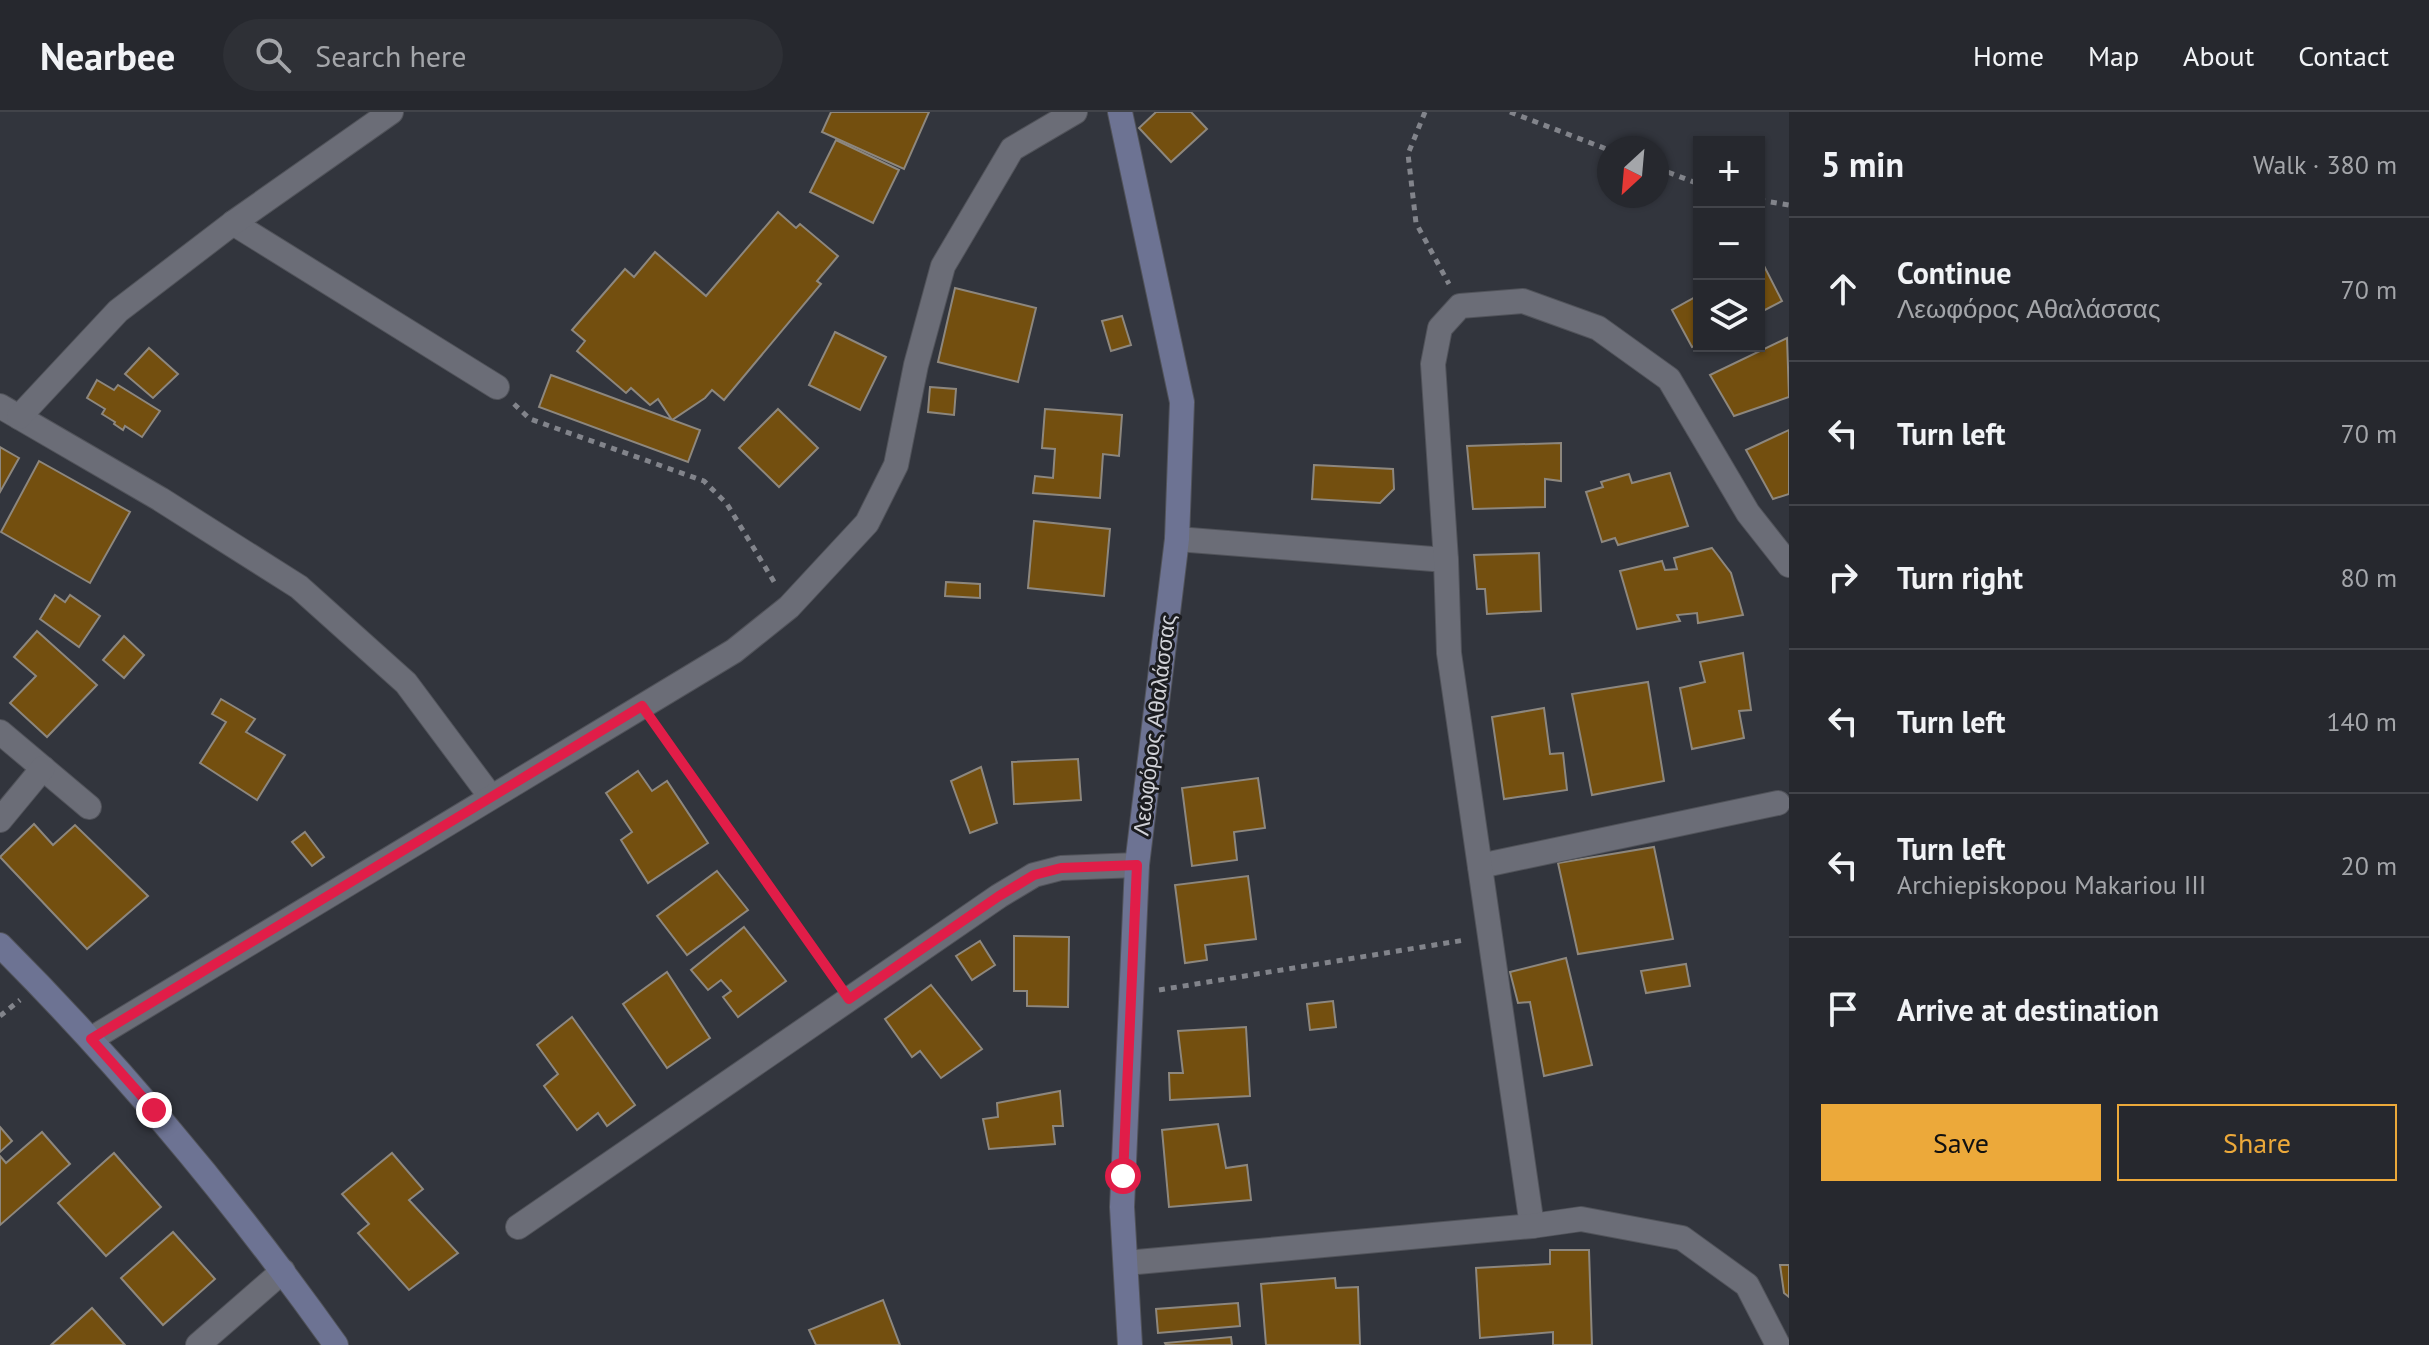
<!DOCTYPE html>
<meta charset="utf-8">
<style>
body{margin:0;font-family:"PT Sans",sans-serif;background:#2e3036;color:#f1f3f6}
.controls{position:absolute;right:24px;top:24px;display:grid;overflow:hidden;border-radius:0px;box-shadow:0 2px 6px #0004}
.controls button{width:72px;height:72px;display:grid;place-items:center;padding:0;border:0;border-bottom:2px solid #42444a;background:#26282e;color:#f1f3f6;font:40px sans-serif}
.compass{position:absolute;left:1597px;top:24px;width:72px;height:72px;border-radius:50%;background:#26282e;box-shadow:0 2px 6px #0004;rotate:206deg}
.stop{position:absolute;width:24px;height:24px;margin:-18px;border:6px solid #e11d48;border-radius:50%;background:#fff}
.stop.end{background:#e11d48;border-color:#fff;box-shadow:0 2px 8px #0008}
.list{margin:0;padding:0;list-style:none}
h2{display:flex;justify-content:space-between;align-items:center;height:104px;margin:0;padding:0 32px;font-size:34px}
h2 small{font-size:26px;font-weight:400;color:#a4a6aa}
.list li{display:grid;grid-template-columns:52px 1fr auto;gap:24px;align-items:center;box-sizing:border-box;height:144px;padding:0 32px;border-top:2px solid #42444a}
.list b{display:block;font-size:30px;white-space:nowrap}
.list p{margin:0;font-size:26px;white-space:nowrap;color:#a4a6aa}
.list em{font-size:26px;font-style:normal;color:#a4a6aa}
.actions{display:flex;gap:16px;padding:24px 32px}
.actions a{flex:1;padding:18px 0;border:2px solid #eca93a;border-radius:0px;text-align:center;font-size:28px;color:#eca93a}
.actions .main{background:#eca93a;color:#111}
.icon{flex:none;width:44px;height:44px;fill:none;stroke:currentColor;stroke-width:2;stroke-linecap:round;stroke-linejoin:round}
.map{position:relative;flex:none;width:1789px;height:1233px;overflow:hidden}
header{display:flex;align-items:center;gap:48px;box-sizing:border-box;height:112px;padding:0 40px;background:#26282e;border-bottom:2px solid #42444a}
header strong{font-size:38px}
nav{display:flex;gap:44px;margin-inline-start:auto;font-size:28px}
.search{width:560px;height:72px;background:#2e3036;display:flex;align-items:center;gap:20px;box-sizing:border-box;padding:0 28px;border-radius:44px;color:#a4a6aa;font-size:30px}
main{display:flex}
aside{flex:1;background:#26282e}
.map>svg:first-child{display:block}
.building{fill:#734f0f;stroke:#8d877e;stroke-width:2}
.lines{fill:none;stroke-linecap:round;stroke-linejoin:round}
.street-casing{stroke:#51535a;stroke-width:26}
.secondary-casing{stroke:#51535a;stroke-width:26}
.path{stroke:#82848b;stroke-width:5;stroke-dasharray:6 6;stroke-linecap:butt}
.street{stroke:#6b6d77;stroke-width:24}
.secondary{stroke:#6d7393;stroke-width:24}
.route{stroke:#e11d48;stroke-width:10}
.labels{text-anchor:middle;stroke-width:6;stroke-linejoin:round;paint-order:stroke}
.street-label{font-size:22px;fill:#d1d2d8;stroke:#1b1c20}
</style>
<header>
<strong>Nearbee</strong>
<div class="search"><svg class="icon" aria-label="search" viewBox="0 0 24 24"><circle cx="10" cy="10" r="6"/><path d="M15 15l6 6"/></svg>Search here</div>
<nav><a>Home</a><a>Map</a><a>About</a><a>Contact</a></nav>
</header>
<main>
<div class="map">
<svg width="1789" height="1233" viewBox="0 0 1789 1233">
<rect width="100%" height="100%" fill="#32353d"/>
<g class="building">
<path d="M831,0h98l-25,57 -82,-37z"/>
<path d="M1156,0h35l16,17 -36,33 -32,-34z"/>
<path d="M836,28l63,30 -26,53 -63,-31z"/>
<path d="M778,100l18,16 4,-4 38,32 -21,25 4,3 -97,116 -12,-10 -7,8 -33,22 -14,-21 -8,6 -19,-17 -5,5 -49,-42 8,-10 -13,-11 53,-61 9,8 21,-25 51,44z"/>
<path d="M1761,148l21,41 -23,12v-52z"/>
<path d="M955,176l81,20 -18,74 -80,-20z"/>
<path d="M1699,183v49l-7,3 -20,-37z"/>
<path d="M1122,204l9,29 -20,6 -9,-30z"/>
<path d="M835,220l51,25 -26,53 -51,-25z"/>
<path d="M1787,226l2,59 -55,19 -24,-41z"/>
<path d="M149,236l29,26 -25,24 -28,-24z"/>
<path d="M551,263l149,55 -12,32 -149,-55z"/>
<path d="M97,268l17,10 4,-5 42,26 -18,26 -17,-11 -2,4 -9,-6 1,-2 -13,-8 3,-5 -18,-11z"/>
<path d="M930,275l26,2 -2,26 -26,-3z"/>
<path d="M778,297l40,39 -39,39 -40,-39z"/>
<path d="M1045,297l77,6 -3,41 -16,-2 -3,44 -67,-5 2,-17 18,2 2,-29 -13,-1z"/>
<path d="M1789,318v64l-16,5 -27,-49z"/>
<path d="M1561,331v38l-16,-2v28l-72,2 -6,-63z"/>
<path d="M0,335l19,11 -19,34z"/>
<path d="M39,349l91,51 -40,71 -89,-51z"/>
<path d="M1314,353l79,4 1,20 -14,14 -68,-4z"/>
<path d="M1670,361l18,53 -70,19 -3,-7 -13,4 -16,-50 17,-5 -2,-5 28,-8 3,9z"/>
<path d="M1034,409l76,8 -6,67 -76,-8z"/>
<path d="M1712,436l19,25 12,42 -45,8 -1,-10 -20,2 3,6 -43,8 -17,-58 42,-10 3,9 12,-1 -3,-11z"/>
<path d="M1539,441l2,58 -54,3 -2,-25h-8l-3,-34z"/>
<path d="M946,470l34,2v14l-35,-2z"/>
<path d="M55,483l10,7 5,-7 30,21 -21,31 -39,-28z"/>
<path d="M37,519l60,54 -50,52 -37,-34 26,-27 -22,-19z"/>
<path d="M124,524l20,19 -20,23 -21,-18z"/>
<path d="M1743,541l8,57 -12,1 5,27 -52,11 -12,-61 25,-6 -5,-20z"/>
<path d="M1648,570l16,99 -72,14 -20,-101z"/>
<path d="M221,587l34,20 -9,13 39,23 -28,45 -57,-37 26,-41 -14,-8z"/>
<path d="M1544,596l6,46 13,-1 4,37 -63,9 -12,-82z"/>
<path d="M1078,647l3,41 -67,4 -2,-42z"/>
<path d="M981,655l16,56 -27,10 -19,-52z"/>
<path d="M638,659l14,20 15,-10 41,62 -60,40 -27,-43 11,-8 -26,-39z"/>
<path d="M1258,666l7,50 -31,4 3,28 -45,6 -10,-78z"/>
<path d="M34,712l19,21 22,-20 73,71 -61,53 -87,-92z"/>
<path d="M305,720l19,25 -12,9 -20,-24z"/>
<path d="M1654,735l19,92 -95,15 -20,-91z"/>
<path d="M717,759l31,39 -61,45 -30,-39z"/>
<path d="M1248,764l8,63 -51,6 2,15 -22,3 -10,-78z"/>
<path d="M744,815l42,54 -48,36 -15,-20 8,-6 -10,-11 -13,10 -17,-20z"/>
<path d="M1014,824l55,1 -1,70 -41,-1v-15h-13z"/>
<path d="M980,829l15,24 -23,15 -16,-24z"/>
<path d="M1566,846l26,107 -48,11 -14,-74 -12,1 -8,-31z"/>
<path d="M1686,852l4,22 -44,7 -5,-22z"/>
<path d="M667,860l43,66 -43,30 -44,-64z"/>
<path d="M931,873l51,64 -41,29 -21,-27 -8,6 -27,-38z"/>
<path d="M1333,889l3,26 -26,3 -3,-26z"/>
<path d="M572,905l63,88 -28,21 -9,-13 -21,17 -33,-44 14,-12 -21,-29z"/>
<path d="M1246,915l4,69 -80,4 -1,-27h14l-5,-42z"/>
<path d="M1060,979l3,35h-10l2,18 -66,5 -6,-30 15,-2 -1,-14z"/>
<path d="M1218,1012l8,44 21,-3 4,35 -82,7 -7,-77z"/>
<path d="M0,1015l12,14 -12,11z"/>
<path d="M42,1020l28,32 -70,61v-69l6,7z"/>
<path d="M114,1041l47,54 -55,49 -48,-53z"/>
<path d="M392,1041l31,36 -14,11 49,53 -49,37 -51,-57 11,-9 -27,-30z"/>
<path d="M173,1120l42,47 -52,46 -42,-47z"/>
<path d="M1550,1138h39l3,95h-39v-13l-73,6 -4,-70 74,-4z"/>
<path d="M1780,1153h9v32l-5,-4z"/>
<path d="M1335,1166l1,10 22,-1 2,58h-94l-5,-61z"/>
<path d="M883,1188l17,45h-84l-7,-15z"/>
<path d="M1238,1191l2,23 -82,7 -2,-24z"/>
<path d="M92,1196l33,37h-74z"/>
<path d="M1231,1225l1,8h-66l-1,-2z"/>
</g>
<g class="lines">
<defs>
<g id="street">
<path d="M233,111l264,164"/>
<path d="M0,294l160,93 139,88 107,96 85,114"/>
<path d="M19,305l99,-106 115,-88 158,-111"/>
<path d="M1177,427l269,21"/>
<path d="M0,620l89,75"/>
<path d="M0,708l43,-52"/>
<path d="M1480,754l298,-63"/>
<path d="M91,927l643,-388 55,-44 78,-84 29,-58 20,-100 27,-99 69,-117 63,-37"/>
<path d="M1532,1114l-83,-573 -3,-93 -13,-196 7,-36 20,-22 63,-5 75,27 71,51 79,134 41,52"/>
<path d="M518,1115l481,-331 35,-21 27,-7 76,-3"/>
<path d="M1126,1151l406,-37 49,-7 101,19 65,47 31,60"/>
<path d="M198,1233l85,-74"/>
</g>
<g id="secondary">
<path d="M1120,0l62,290 -5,137 -40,326 -15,342 8,138"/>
<path d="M0,833c124,124 235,258 336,400"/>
</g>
</defs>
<use href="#street" class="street-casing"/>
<use href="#secondary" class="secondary-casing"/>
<g class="path">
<path d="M1425,0l-17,42 8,69 33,61"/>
<path d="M1510,0l99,38"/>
<path d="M1657,56l42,16"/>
<path d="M1759,88l30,5"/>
<path d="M514,292l16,15 174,62 23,23 49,81"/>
<path d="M657,616l177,250"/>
<path d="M1159,878l306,-50"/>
<path d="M0,904l20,-16"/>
</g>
<use href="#street" class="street"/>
<use href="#secondary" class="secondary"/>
</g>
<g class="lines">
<path class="route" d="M154,998l-63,-71 551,-333 207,293 150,-103 35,-21 27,-7 76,-3 -14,311"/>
</g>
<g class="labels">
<g class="street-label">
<text transform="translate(1154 613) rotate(-83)" y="8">Λεωφόρος Αθαλάσσας</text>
</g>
</g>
</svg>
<div class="controls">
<button>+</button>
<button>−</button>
<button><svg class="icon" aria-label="layers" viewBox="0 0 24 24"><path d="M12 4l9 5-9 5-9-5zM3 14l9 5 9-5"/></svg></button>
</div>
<svg class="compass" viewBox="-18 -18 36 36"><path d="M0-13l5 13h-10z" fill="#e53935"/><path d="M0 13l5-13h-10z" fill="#a4a6aa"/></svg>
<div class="stop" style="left:1123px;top:1064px"></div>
<div class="stop end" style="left:154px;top:998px"></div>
</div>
<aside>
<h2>5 min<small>Walk · 380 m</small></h2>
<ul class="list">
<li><svg class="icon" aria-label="ahead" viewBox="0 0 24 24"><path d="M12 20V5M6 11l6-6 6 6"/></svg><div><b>Continue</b><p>Λεωφόρος Αθαλάσσας</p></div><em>70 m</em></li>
<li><svg class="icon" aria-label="left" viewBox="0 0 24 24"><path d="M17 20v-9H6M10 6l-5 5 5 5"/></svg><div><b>Turn left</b></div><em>70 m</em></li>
<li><svg class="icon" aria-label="right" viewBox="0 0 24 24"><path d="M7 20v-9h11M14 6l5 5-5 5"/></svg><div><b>Turn right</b></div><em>80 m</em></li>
<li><svg class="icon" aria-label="left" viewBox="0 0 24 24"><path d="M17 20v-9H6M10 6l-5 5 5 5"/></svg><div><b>Turn left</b></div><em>140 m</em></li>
<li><svg class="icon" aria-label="left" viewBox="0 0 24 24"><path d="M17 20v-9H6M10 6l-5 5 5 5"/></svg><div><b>Turn left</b><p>Archiepiskopou Makariou III</p></div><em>20 m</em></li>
<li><svg class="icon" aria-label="arrive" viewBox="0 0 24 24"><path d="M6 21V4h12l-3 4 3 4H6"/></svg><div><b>Arrive at destination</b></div></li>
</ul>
<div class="actions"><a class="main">Save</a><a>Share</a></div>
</aside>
</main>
